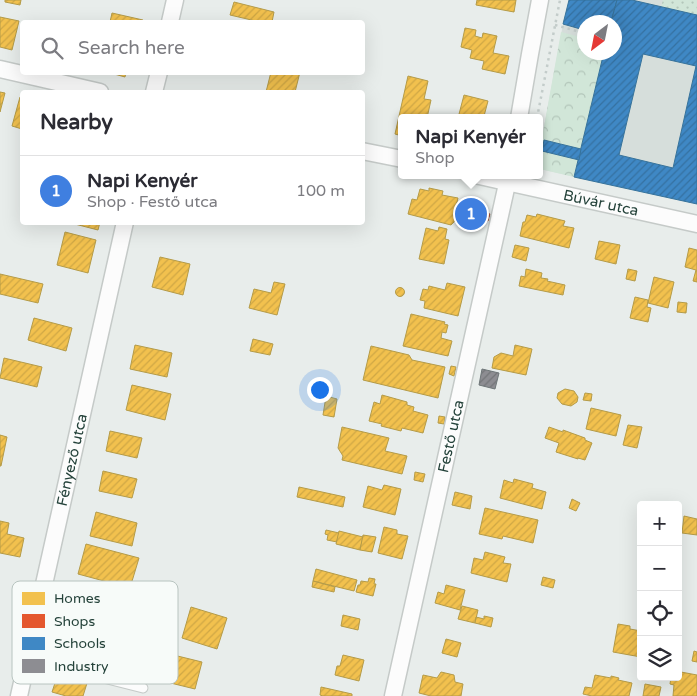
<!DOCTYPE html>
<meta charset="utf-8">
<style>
body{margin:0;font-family:"Varela Round",sans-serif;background:#f7f7f7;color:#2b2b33}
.controls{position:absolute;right:15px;bottom:15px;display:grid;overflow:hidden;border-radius:5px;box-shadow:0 5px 20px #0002}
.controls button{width:45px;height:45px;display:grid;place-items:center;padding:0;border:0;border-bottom:1px solid #e1e1e2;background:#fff;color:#2b2b33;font:25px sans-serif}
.compass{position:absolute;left:577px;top:15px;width:45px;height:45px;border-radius:50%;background:#fff;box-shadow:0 5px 20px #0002;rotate:212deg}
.you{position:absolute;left:319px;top:389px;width:18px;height:18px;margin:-12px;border:4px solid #fff;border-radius:50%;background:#1a73e8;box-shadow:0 0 0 8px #1a73e833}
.badge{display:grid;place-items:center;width:32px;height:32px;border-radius:50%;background:#697e78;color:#fff;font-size:16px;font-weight:700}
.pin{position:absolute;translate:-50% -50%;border:2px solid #fff;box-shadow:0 1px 5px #0006}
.popup{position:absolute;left:398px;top:114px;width:145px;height:65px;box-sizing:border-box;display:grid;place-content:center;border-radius:5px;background:#fff;filter:drop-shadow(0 1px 4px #0005);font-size:16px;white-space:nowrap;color:#7c7c81}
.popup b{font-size:19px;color:#2b2b33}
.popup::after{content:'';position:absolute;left:50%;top:100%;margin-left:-10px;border:10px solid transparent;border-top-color:#fff}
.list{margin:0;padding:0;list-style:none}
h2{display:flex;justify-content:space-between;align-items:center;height:65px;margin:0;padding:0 20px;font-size:21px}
h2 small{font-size:16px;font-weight:400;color:#7c7c81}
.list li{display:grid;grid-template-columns:32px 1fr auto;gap:15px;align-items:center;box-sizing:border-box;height:70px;padding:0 20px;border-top:1px solid #e1e1e2}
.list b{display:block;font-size:19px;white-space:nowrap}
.list p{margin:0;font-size:16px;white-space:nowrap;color:#7c7c81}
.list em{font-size:16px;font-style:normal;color:#7c7c81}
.icon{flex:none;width:28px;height:28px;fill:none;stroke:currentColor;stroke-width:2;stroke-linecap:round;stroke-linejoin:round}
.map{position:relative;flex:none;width:697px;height:696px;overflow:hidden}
.search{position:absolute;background:#fff;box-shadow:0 5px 20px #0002;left:20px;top:20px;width:345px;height:55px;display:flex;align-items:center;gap:12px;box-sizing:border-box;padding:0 18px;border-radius:5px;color:#7c7c81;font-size:19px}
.panel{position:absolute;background:#fff;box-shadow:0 5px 20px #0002;left:20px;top:90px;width:345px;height:135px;border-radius:5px}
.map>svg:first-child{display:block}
.built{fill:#d6dedb;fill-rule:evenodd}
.grass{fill:url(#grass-dots)}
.park{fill:url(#park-crowns)}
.homes{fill:url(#homes-hatch);stroke:#b49b48}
.shops{fill:url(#shops-hatch);stroke:#aa5132}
.schools{fill:url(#schools-hatch);stroke:#37739b;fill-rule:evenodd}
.industry{fill:url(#industry-hatch);stroke:#6e7678}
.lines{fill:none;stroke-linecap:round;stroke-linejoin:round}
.lane-casing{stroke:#c5cac8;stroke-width:11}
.street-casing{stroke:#c5cac8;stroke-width:19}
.path{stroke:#c3ccca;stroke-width:2.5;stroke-dasharray:2.5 4;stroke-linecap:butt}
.lane{stroke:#fcfcfc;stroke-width:9}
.street{stroke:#fcfcfc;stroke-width:16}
.labels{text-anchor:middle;stroke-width:5;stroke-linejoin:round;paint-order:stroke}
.street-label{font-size:15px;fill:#24423a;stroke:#f7fbf9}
.key{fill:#f7fbf9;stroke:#b8c4c0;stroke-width:1}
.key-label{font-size:14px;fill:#24423a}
</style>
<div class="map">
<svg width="697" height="696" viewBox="0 0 697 696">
<defs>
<pattern id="grass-dots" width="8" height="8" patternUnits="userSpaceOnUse" patternTransform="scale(1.25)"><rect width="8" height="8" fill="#d1e6d8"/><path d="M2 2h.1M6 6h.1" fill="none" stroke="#b3c6ba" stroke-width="1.8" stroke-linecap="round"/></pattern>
<pattern id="park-crowns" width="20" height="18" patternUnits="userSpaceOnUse" patternTransform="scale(1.25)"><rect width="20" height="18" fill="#d1e6d8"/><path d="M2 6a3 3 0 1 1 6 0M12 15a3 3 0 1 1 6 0" fill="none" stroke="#b3c6ba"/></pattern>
<pattern id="homes-hatch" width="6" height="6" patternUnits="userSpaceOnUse" patternTransform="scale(1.25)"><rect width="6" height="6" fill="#f2c14e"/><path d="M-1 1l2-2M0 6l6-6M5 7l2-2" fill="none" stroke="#cfa745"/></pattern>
<pattern id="shops-hatch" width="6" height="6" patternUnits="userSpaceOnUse" patternTransform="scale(1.25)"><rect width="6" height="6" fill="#e4572e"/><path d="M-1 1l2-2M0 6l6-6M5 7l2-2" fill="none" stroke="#b94a28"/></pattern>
<pattern id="schools-hatch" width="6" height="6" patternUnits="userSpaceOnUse" patternTransform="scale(1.25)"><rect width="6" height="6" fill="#3f88c5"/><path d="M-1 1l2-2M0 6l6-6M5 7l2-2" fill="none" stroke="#3571a1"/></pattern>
<pattern id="industry-hatch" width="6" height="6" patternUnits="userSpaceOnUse" patternTransform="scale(1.25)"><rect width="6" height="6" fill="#8d8d92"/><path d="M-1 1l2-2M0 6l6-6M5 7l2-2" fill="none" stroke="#737578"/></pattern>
</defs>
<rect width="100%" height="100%" fill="#e8edeb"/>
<path class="built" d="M569,0h128v204l-157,-35v-20l23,-125zM584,22h30v30h-30z"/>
<path class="grass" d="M663,0h34v15l-36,-8z"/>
<path class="park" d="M561,32l23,6v14l20,1 -30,124 -34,-8v-20z"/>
<g class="homes">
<path d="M5,0h16l-1,5 -15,-3z"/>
<path d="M477,0h39l-2,12 -38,-7z"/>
<path d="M234,2l40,10 -2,10h-12l-30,-7z"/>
<path d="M112,13l31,7 -1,2h-32z"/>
<path d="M0,17l19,4 -7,29 -12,-3z"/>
<path d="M465,28l11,2 -1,6 7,2 1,-5 14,3 -4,17 16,3 -4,18 -23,-5 2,-8 -14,-3 2,-8 -11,-3z"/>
<path d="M107,72h19l-1,5z"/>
<path d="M271,72h29l-5,20h-29z"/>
<path d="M408,76l20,5 -4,18 7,1 -4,18h-25v18l-7,-2z"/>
<path d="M0,92l5,1 -5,19z"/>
<path d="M464,95l24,6 -4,15 5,1v1h-31z"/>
<path d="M20,97h2v32l-10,-3z"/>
<path d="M429,188l14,3 -1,4 16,3 -4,16 3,1 -2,6 -4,4 -43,-11 4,-15 5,1 3,-11 9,2z"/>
<path d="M537,214l28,7 -2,5 11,2 -5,20 -49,-12 3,-14h2l2,-7 9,2z"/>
<path d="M67,222h33l-2,8z"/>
<path d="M439,227l8,2 -2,10 4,1 -5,24 -25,-5 7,-31 12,3z"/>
<path d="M65,232l31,8 -8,33 -31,-8z"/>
<path d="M599,241l21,4 -4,19 -21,-5z"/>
<path d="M515,245l14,3 -3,13 -14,-4z"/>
<path d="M689,248l8,2v32l-4,-1 3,-11 -11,-3z"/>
<path d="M160,257l30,7 -7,31 -31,-8z"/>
<path d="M526,269l16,4 -1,5 7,1 -1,2 18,4 -2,10 -44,-9 2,-10 4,1z"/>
<path d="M628,269l9,2 -2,10 -9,-2z"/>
<path d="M0,274l43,10 -5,19 -38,-9z"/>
<path d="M654,277l20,5 -6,26 -20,-5z"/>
<path d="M274,282l11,2 -8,31 -28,-7 5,-19 17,4z"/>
<path d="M447,283l18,4 -7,29 -34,-8 1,-7 -5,-1 3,-11 5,1 1,-4 16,4z"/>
<circle cx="400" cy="292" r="4.5"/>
<path d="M635,297l13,3 -1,7 4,1 -3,14 -18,-4z"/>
<path d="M678,302l9,1 -1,10 -9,-1z"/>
<path d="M411,314l34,8 -1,2 4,1 -2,8 -4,-1 -1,6 11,3 -4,15 -45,-10z"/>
<path d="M34,318l38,10 -6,23 -38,-11z"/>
<path d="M253,339l20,5 -3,11 -20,-4z"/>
<path d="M135,345l37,8 -5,24 -37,-8z"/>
<path d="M515,345l17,4 -6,26 -34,-7 2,-11 7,-4 12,3z"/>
<path d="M371,346l38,9 3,5 33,7 -7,31 -75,-18z"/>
<path d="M4,358l38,9 -5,20 -37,-9z"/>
<path d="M451,366l5,1 -2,9 -5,-2z"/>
<path d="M132,385l39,9 -6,26 -39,-10z"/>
<path d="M565,389l9,2 4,6 -1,5 -6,4 -9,-2 -5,-6 1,-5z"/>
<path d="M585,393l7,1 -1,7 -8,-1z"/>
<path d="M382,395l25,7v3l7,2 -1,4 15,4 -5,18 -21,-5 -1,3 -20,-5 1,-2 -13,-3 5,-19 6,2z"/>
<path d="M326,396l11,3 -3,18 -11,-2z"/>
<path d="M591,408l30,7 -5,21 -30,-7z"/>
<path d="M439,416l6,1 -1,7 -6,-1z"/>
<path d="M628,425l14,2 -5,21 -14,-3z"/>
<path d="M342,427l47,11 -4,13 22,5 -5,18 -60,-14 1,-4 -5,-8z"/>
<path d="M549,427l14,5v-2l22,8v2l7,3 -7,17 -7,-2v1l-22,-7 3,-9 -14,-5z"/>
<path d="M110,431l32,7 -5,20 -31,-7z"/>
<path d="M0,435l7,2 -6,29h-1z"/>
<path d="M103,471l34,8 -5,19 -33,-7z"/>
<path d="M415,472l10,2 -2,8 -9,-2z"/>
<path d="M514,479l19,5 -1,4 14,4 -4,17 -42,-11 4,-18 9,3z"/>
<path d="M384,485l17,4 -6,26 -32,-8 5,-21 14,4z"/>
<path d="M299,487l46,10 -2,10 -46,-10z"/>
<path d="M455,492l17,4 -2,13 -18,-4z"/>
<path d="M572,499l8,4 -4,8 -7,-3z"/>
<path d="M485,508l53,12 -5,23 -30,-7 -1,3 -23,-5z"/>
<path d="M96,512l41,11 -5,23 -42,-10z"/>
<path d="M684,516l13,3v16l-15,-2z"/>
<path d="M0,521l9,2 -2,11 17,4 -4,19 -20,-4z"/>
<path d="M384,527l13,3v4l11,2 -6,23 -24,-6z"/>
<path d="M326,530l13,3 -2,9 -10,-2 1,-5 -3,-1z"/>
<path d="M339,531l24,6 -3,13 -24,-6z"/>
<path d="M363,535l13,2 -4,15 -12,-2z"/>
<path d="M86,544l53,14 -9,30 -52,-14z"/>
<path d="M485,552l20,5 -2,6 8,1 -4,18 -36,-9 3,-15 9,2z"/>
<path d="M316,569l41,11 -3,11 -41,-10z"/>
<path d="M543,577l12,3 -2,8 -12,-3z"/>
<path d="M369,578l6,1 -1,5h2l-3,12 -17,-4 2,-7h2l1,-4 7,1z"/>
<path d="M313,581l22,6 -1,5 -22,-5z"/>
<path d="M446,585l19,5 -5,20 -25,-7 3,-11 6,2z"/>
<path d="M462,606l16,4 -3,13 -17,-4z"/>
<path d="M191,607l36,11 -10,31 -35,-11z"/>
<path d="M343,615l17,4 -2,11 -17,-4z"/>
<path d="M484,616l9,2 -2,9 -16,-4 1,-6 8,2z"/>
<path d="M618,624l12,2v3l11,2v26l-28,-5z"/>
<path d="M61,635l24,6 -5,20 -24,-6z"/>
<path d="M446,639l15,4 -4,14 -15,-4z"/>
<path d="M145,648l57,14 -7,27 -57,-14z"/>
<path d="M694,651l3,1v10l-5,-1z"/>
<path d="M343,655l21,5 -5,21 -24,-6 2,-9h3z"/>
<path d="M59,671l29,9 -5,16h-17l-14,-4z"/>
<path d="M441,672l13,3 1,7 8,2 -2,12h-30l-12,-3 4,-18 14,3z"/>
<path d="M681,672l16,3v21h-24l1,-11 -4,-1 1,-7h7v-4l3,1z"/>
<path d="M595,675l16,3v-2l8,2 -1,2 14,3 -3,13h-37l-9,-2 2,-7 7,1z"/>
<path d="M645,684l16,3 -2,9h-16z"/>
<path d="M321,687l31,7v2h-29l-3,-1z"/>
</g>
<path class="shops" d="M456,206l34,8 -2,7 -10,-3 -1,2 -23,-6z"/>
<g class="schools">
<path d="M569,0h48l-6,22h-27v8l-21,-6z"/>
<path d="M617,0h15l65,15v189l-123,-27 30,-125h10v-30h-3zM643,54l53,12 -23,102 -54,-13z"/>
<path d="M544,140l37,9 -2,11 -37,-9z"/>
</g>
<path class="industry" d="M482,369l17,4 -4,16 -16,-4z"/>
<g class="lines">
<defs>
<g id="lane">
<path d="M38,615l111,27"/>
<path d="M28,659l115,29"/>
</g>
<g id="street">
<path d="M170,22l5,-22"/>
<path d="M0,69l100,23"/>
<path d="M154,92l5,-20"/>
<path d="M519,118l11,-64 10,-54"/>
<path d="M362,151l40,8"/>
<path id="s1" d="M475,175l222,49"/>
<path id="s2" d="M19,696l106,-474"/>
<path id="s3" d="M393,696l116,-521"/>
</g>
</defs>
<use href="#lane" class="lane-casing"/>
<use href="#street" class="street-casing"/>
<g class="path">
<path d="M555,25l29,8"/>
<path d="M537,118l23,-118"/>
</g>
<use href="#lane" class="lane"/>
<use href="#street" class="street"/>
</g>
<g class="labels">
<g class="street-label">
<text dy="5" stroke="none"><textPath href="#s1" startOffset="129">Búvár utca</textPath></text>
<text dy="5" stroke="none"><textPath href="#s3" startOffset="266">Festő utca</textPath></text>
<text dy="5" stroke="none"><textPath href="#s2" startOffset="242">Fényező utca</textPath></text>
</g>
</g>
<rect x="12" y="581" width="166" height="103" rx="8" class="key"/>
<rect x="22" y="592" width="23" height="13" fill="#f2c14e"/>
<rect x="22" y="614" width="23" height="14" fill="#e4572e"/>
<rect x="22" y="637" width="23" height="13" fill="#3f88c5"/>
<rect x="22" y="659" width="23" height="14" fill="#8d8d92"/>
<g class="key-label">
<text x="54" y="603">Homes</text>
<text x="54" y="626">Shops</text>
<text x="54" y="648">Schools</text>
<text x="54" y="671">Industry</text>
</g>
</svg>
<div class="controls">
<button>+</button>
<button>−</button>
<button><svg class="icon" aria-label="locate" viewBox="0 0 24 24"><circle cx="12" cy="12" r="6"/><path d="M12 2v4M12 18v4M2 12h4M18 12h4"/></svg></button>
<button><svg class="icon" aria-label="layers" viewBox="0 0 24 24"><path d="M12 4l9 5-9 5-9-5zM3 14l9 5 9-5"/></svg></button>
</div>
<svg class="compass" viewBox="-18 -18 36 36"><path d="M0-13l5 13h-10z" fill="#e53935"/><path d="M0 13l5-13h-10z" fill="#7c7c81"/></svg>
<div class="you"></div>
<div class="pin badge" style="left:471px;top:214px;background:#3f7fe0">1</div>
<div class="popup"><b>Napi Kenyér</b>Shop</div>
<div class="search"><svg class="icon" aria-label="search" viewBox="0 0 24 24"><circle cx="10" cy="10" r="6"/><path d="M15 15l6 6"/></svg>Search here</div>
<section class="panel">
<h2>Nearby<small></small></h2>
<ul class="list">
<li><span class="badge" style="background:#3f7fe0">1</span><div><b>Napi Kenyér</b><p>Shop · Festő utca</p></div><em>100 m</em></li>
</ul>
</section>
</div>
